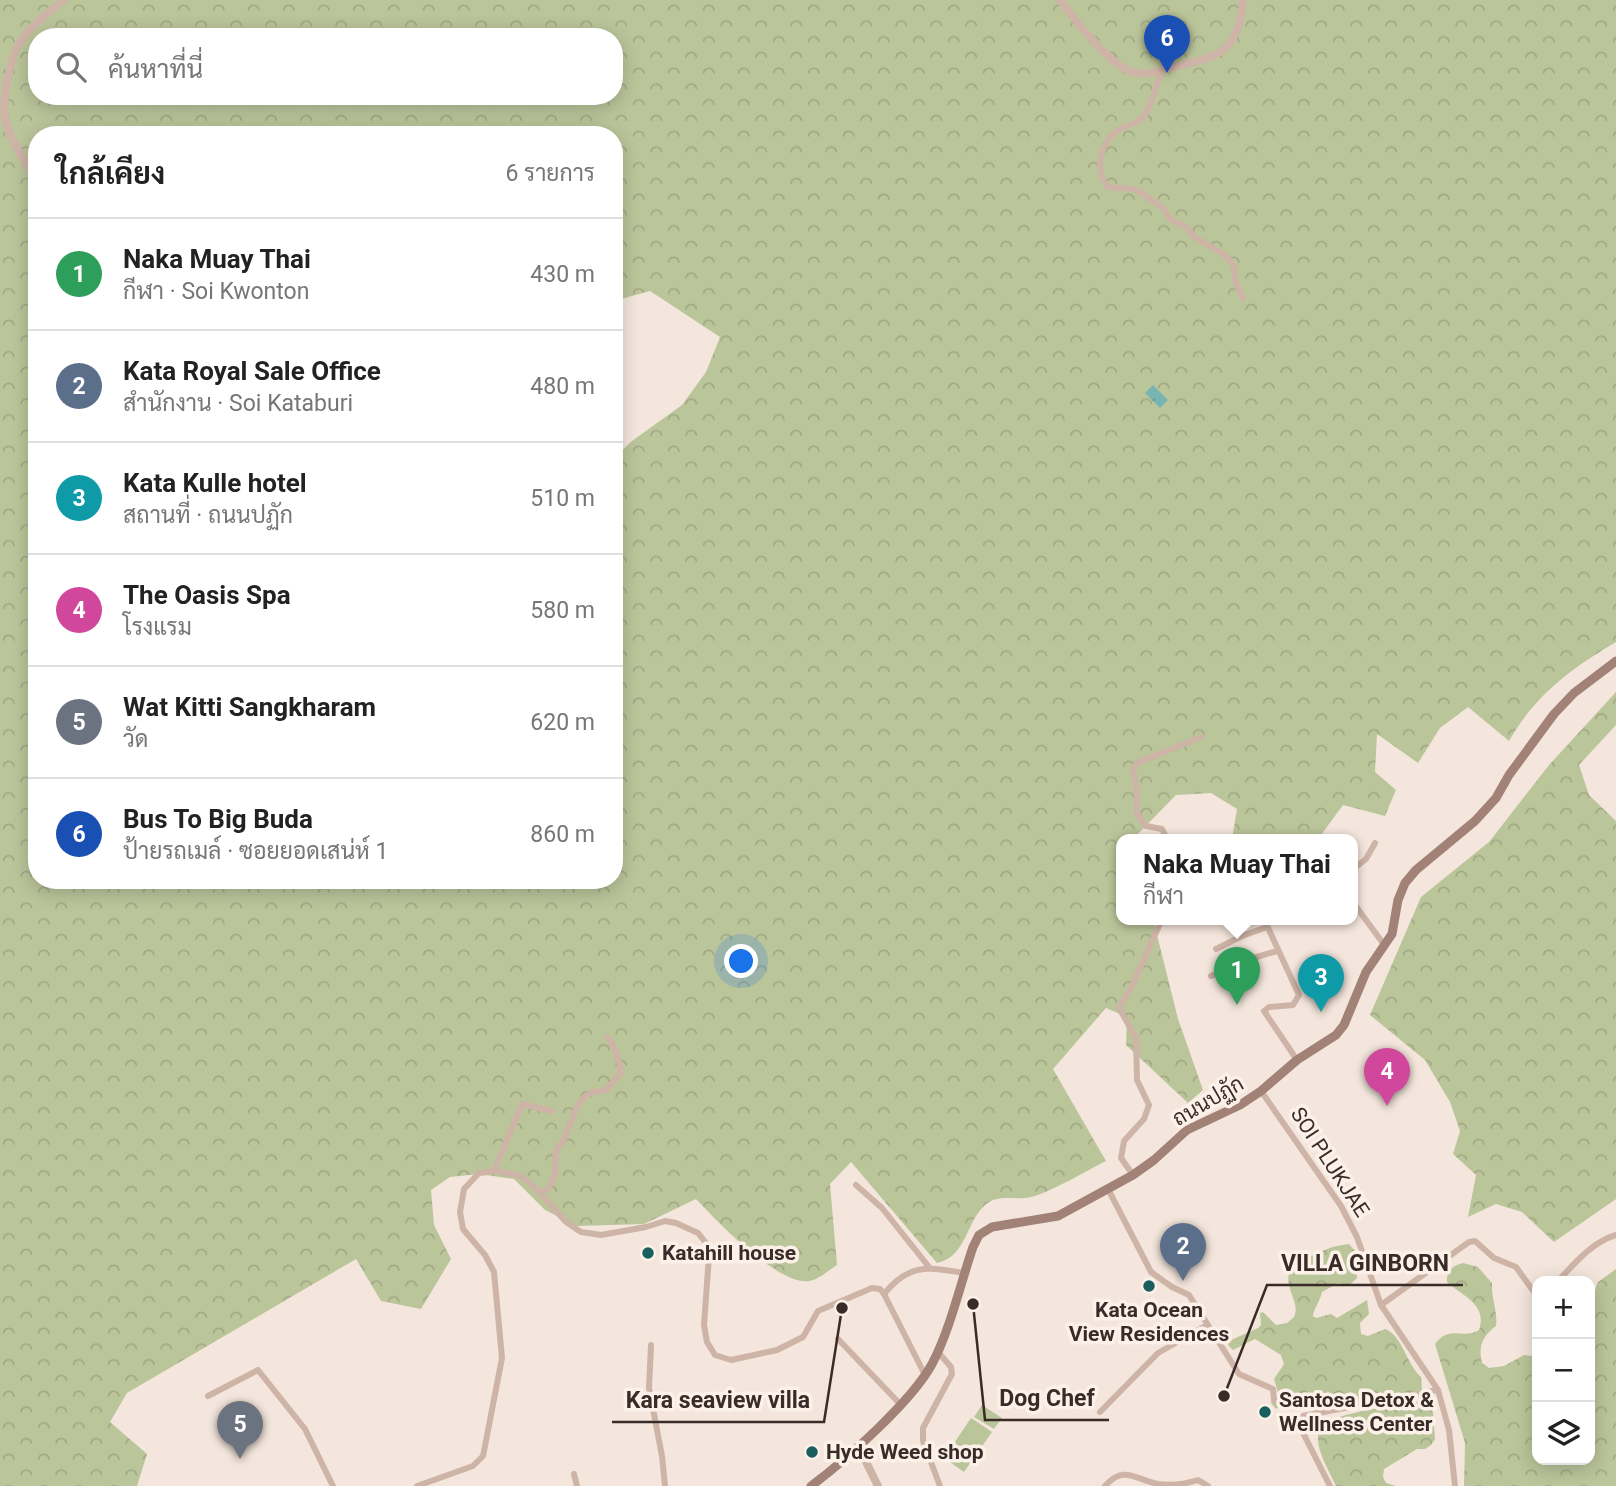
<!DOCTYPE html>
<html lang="th">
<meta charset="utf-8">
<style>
body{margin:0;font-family:Roboto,Sarabun,sans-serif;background:#f6f6f6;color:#222}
.controls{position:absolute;right:21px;bottom:21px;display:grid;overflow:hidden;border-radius:14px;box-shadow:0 4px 18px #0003}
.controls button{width:63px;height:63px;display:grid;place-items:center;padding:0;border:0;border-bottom:2px solid #e0e0e0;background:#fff;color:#222;font:35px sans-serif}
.you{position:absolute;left:742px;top:962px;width:24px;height:24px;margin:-18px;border:5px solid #fff;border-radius:50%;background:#1a73e8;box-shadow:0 0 0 10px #1a73e833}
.badge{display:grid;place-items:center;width:46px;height:46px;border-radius:50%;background:#b45309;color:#fff;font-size:23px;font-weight:700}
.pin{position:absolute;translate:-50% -58px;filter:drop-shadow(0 2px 4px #0008)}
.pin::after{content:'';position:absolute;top:37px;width:24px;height:21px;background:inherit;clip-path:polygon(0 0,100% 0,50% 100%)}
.popup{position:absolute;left:1116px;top:834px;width:242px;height:91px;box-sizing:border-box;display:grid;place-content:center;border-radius:14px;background:#fff;filter:drop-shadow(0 2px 5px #0005);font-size:23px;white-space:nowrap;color:#767676}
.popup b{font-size:26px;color:#222}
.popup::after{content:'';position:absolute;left:50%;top:100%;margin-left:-14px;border:14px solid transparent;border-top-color:#fff}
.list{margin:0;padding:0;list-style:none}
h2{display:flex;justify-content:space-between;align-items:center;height:91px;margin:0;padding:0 28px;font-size:30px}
h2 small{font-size:23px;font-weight:400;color:#767676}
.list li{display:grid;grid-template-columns:46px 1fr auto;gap:21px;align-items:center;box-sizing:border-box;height:112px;padding:0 28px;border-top:2px solid #e0e0e0}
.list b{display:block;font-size:26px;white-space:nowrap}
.list p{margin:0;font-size:23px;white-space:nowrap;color:#767676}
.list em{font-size:23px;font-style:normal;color:#767676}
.icon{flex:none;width:38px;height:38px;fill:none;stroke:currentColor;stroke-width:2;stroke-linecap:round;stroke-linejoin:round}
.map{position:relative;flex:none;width:1616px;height:1486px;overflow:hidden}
.search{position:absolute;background:#fff;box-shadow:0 4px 18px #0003;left:28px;top:28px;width:595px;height:77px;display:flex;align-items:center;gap:18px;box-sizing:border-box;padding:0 24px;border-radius:28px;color:#767676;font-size:26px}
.panel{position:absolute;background:#fff;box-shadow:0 4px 18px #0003;left:28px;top:126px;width:595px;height:763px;border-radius:28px}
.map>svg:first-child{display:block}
.forest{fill:url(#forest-crowns);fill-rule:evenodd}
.pitch{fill:#bbc59a}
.water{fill:url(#water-ripples)}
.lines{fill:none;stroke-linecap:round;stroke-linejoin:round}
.minor{stroke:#ceb4a6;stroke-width:6}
.tertiary{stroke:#ceb4a6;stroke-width:8}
.secondary{stroke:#a28277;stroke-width:9}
.poi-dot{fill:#195f5d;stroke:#fbf1e9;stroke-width:2.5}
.labels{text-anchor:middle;stroke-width:7;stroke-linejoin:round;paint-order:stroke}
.street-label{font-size:21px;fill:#392b28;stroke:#fbf1e9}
.poi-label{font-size:21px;font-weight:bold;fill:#392b28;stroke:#fbf1e9;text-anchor:start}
.leader{fill:none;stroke:#392b28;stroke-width:2.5}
.callout-dot{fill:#392b28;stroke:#fbf1e9;stroke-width:2.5}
.callout-label{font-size:23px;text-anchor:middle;font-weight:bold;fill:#392b28;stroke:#fbf1e9;stroke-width:7;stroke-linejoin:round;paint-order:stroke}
</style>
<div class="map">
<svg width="1616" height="1486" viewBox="0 0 1616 1486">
<defs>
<pattern id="forest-crowns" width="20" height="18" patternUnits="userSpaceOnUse" patternTransform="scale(1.75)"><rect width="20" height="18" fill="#bbc59a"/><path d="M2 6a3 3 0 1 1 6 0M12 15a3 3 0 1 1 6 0" fill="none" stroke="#a2a985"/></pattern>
<pattern id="water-ripples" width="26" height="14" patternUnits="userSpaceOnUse" patternTransform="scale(1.75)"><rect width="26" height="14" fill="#78b4b1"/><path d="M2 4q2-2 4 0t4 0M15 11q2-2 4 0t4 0" fill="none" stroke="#639390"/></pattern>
</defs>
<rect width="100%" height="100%" fill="#f4e6dc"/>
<g class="forest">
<path d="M0,0h1616v642c-44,26 -81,53 -107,99l-41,-34 -28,21 -22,35 -41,-29 -2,38 21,18 -11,26 -42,-11 -25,34h-86l5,-30 -26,-16 -35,2 -43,44h-11v80h31l25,100 25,71 -15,13 -62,-58 1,-28 -21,-9 -53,61 53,92c-20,10 -55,31 -75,36 -16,4 -33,-4 -47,9 -18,17 -18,51 -47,57l-86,-101 -21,22 7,81c-8,5 -19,15 -28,16 -32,4 -92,-60 -113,-82l-52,25 -67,2 -32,-16 -31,-31 -35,-5 -29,3 -19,13 3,35 17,34 -30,50 -40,-8 -25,-42 -229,134 -17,29 37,32 -10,32h-137zM37,37h577v59h-577zM37,135h577v166l36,-10 70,46 -14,35 -24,33 -50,36 -18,17v422h-577z"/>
<path d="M1616,692v33l-37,40 10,30 27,26v378l-62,43 -32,-30 -26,-8 -28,13 8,-42 -23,-21 7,-23 -10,-29 -25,-42 -55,-45 51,-118 68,-55 60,-77z"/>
<path d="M1349,1244l7,8 1,26 -9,8 -10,-3 -16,9c-2,9 -8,16 -9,24l3,2 15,-4 6,4 30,-18 2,14 -9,9 1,11 7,2 17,-7c17,6 21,34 36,48l1,13 -18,5 -13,-1 -72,18 -18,-5 -8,1 -3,-6 -3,-1 -11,8 -5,-6 7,-10 -4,-14 10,-15 -3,-9 -26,-16 -22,11 -5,-5 1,-4 29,-13 3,-3 -1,-12 3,-1 13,13 11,-2 7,-6c7,-16 -11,-27 -4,-48 19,-12 36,-23 59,-25z"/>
<path d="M1463,1263l15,4 14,16c-1,15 6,29 4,43 -14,11 -18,20 -14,37l7,5 15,-2 20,-11 7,1 6,-3v107h53v-156l8,-22 18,-13v217h-152l1,-43 -30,-99c15,-20 28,-4 44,-14 9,-27 -18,-34 -32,-48 -1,-11 5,-16 16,-19z"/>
<path d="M1421,1401l9,5 3,6 2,27 -4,6 -6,4h-8l-33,20 -1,8 3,6 10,3h-60c-7,-16 -22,-38 -17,-56 4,-17 84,-25 102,-29z"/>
</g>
<g class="pitch">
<path d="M982,1405l20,13 -8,11 -20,-12z"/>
<path d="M971,1418l21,14 -28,40 -20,-14z"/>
</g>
<path class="water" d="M1153,385l15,15 -8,8 -15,-15z"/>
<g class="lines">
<g class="minor">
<path d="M1163,69c-8,14 -9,34 -19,47 -7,8 -15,8 -24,13 -19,11 -27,42 -12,58l25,2 10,5 20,14 7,11 16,8 7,9 29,17 12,12 1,15 8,19"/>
<path d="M1167,839l-5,-10 -16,-3 -10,-14 1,-19 -4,-23 4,-7 64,-26"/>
<path d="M1352,870l14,-11 9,-16"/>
<path d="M1352,901l33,45"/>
<path d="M1264,919l35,76 -6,10 -24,2 -5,4 33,49"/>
<path d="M1216,949l26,-13 25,-9"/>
<path d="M1211,976l29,-14 37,-11"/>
<path d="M1261,1091l80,115 16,31 24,68 57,85 11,40 6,56"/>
<path d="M494,1171l28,-67 30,7"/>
<path d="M1133,1175l-12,-17 3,-17 20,-22 5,-14 -12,-25 -1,-42 -17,-30 12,-20 31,-69"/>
<path d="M856,1185l26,23 47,59"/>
<path d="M1108,1189l43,83 21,15 17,8 50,79 34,15 1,11"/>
<path d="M540,1193l9,-5 6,-13 1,-25 7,-9 14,-34 7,-10 9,-5 13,-2 15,-17c-1,-12 -6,-27 -14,-36"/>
<path d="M1558,1281c17,-18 34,-39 58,-46"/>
<path d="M884,1294c25,-31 44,-27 80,-21"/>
<path d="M1381,1305l88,-63 6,-1 19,17 22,9 21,29"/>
<path d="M838,1339l62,65"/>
<path d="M651,1345l-2,43 13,68 3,30"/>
<path d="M938,1352l13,15 1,7 -29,54v13l17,45"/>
<path d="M208,1396l50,-26 47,59 28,57"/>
<path d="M1100,1412l58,-59 49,-28"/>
<path d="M574,1474l3,12"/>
<path d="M417,1486l56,-20 10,-10 19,-98 -8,-86 -9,-17 -22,-26 -3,-17 4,-23 15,-16 18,-2 24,5 15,13 30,33 15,10 20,3 45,-8 19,-6 11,2 22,10 8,10 3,13 -5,69 3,17 8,13 16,5 46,-10 26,-13 15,-26 54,-23 8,1 4,5 41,81"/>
<path d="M1105,1486c19,-22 31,-6 53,-2 14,2 27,0 40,-4l10,6"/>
<path d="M1330,1486l-32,-63 5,-7 135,-26"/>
</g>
<g class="tertiary">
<path d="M1060,0c14,19 50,65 72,72 12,4 25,-1 37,-4 48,-11 69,-13 74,-68"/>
<path d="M37,181c-12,-20 -28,-41 -32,-64 -3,-20 5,-58 15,-75 11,-17 28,-29 44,-42"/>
<path d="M858,1446l20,40"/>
</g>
<path class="secondary" d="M811,1486c35,-26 101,-85 121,-122 18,-34 28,-79 41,-117l6,-12 13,-8 66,-11 75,-41 21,-15 33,-30 53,-25 21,-14 36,-31 39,-25 8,-10 22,-53 26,-38 6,-34 7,-17 11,-13 59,-49 21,-23 13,-23 45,-61 20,-21 42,-32"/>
</g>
<g class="poi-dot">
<circle cx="648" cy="1253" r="7"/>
<circle cx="1149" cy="1286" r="7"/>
<circle cx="1265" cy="1412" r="7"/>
<circle cx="812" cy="1452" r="7"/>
</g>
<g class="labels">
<g class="street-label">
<text transform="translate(1208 1101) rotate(-30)" y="7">ถนนปฏัก</text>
<text transform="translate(1330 1162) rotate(57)" y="7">SOI PLUKJAE</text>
</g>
<g class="poi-label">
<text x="662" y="1260">Katahill house</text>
<text x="1149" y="1317" text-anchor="middle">Kata Ocean<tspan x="1149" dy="24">View Residences</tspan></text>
<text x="1279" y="1407">Santosa Detox &amp;<tspan x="1279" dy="24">Wellness Center</tspan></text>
<text x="826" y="1459">Hyde Weed shop</text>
</g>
</g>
<path class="leader" d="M1224 1396L1267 1285H1463M973 1304L985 1420H1109M842 1308L824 1422H612"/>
<g class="callout-dot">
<circle cx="1224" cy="1396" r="7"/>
<circle cx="973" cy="1304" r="7"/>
<circle cx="842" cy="1308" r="7"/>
</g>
<g class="callout-label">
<text x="1365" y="1271">VILLA GINBORN</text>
<text x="1047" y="1406">Dog Chef</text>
<text x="718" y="1408">Kara seaview villa</text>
</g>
</svg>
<div class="controls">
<button>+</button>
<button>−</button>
<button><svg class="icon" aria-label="layers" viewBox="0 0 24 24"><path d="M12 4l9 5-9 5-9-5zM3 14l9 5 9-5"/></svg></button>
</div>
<div class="you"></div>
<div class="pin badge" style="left:1237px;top:1005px;background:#2e9e5b">1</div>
<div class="popup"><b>Naka Muay Thai</b>กีฬา</div>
<div class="pin badge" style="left:1183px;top:1281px;background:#5c6f8a">2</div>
<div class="pin badge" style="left:1321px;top:1012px;background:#0f9aa8">3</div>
<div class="pin badge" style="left:1387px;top:1106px;background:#d1479c">4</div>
<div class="pin badge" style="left:240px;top:1459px;background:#6b7280">5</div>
<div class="pin badge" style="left:1167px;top:73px;background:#1a4fb4">6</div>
<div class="search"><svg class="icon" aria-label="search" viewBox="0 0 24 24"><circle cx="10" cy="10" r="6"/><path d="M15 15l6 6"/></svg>ค้นหาที่นี่</div>
<section class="panel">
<h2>ใกล้เคียง<small>6 รายการ</small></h2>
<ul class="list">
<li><span class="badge" style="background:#2e9e5b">1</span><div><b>Naka Muay Thai</b><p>กีฬา · Soi Kwonton</p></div><em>430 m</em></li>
<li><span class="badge" style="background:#5c6f8a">2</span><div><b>Kata Royal Sale Office</b><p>สำนักงาน · Soi Kataburi</p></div><em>480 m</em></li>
<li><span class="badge" style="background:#0f9aa8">3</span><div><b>Kata Kulle hotel</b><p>สถานที่ · ถนนปฏัก</p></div><em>510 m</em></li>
<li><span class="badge" style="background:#d1479c">4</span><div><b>The Oasis Spa</b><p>โรงแรม</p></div><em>580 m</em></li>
<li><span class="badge" style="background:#6b7280">5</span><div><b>Wat Kitti Sangkharam</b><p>วัด</p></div><em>620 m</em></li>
<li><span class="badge" style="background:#1a4fb4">6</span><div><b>Bus To Big Buda</b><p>ป้ายรถเมล์ · ซอยยอดเสน่ห์ 1</p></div><em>860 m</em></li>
</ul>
</section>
</div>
